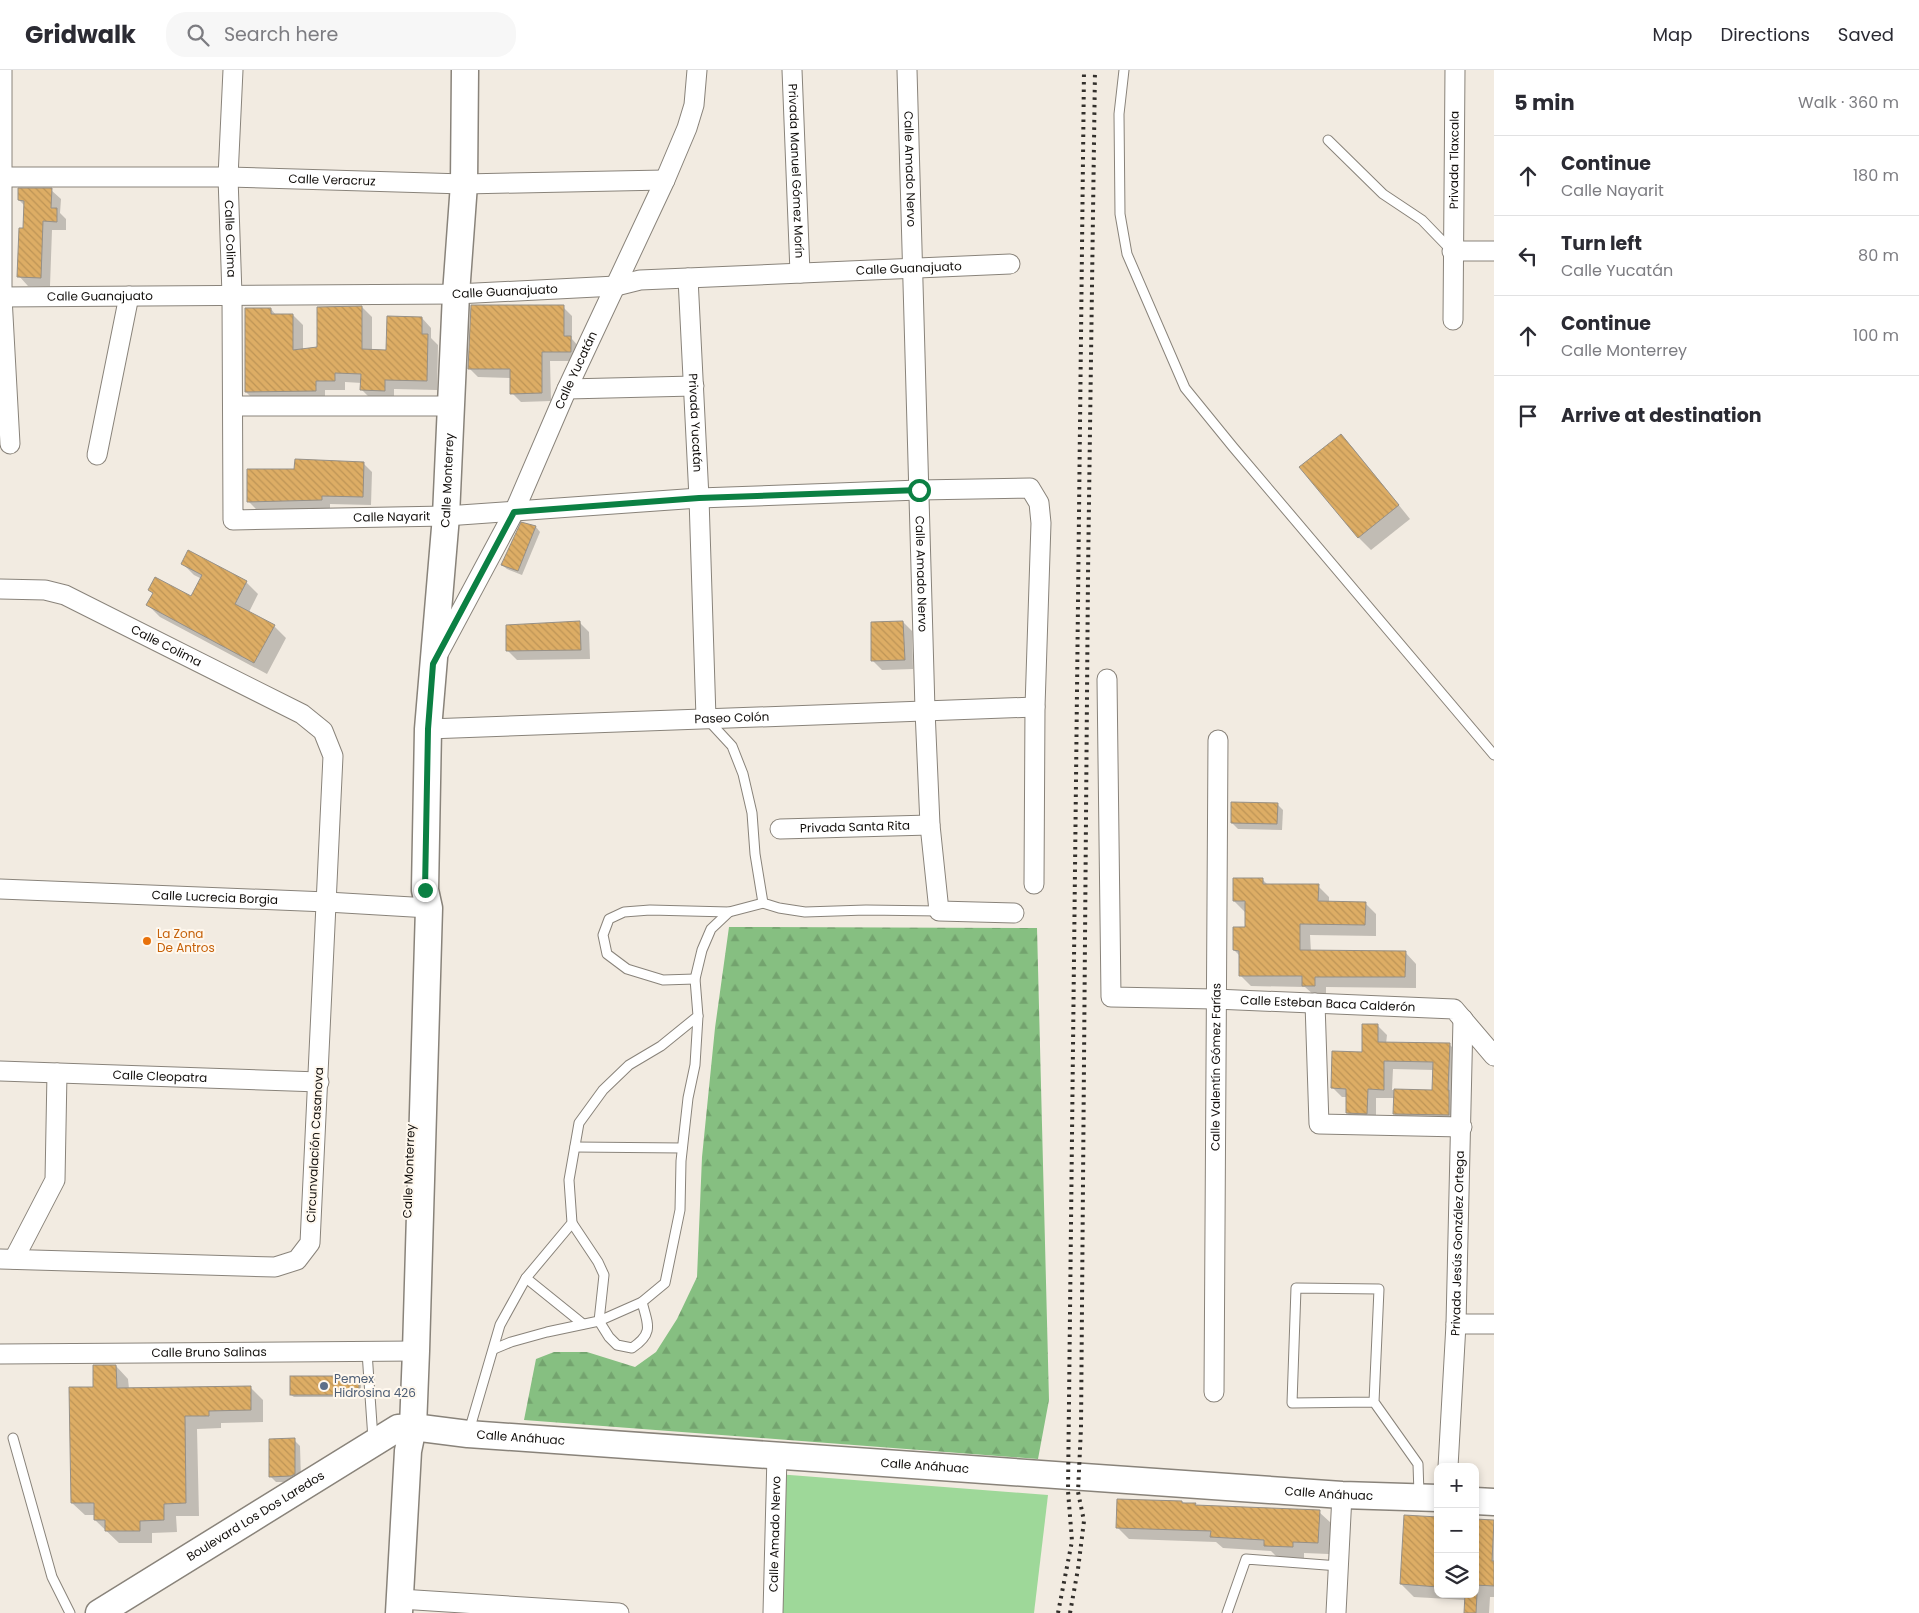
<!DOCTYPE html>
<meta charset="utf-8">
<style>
body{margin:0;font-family:Poppins,sans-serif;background:#f7f7f7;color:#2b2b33}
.controls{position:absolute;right:15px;bottom:15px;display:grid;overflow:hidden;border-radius:10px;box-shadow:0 2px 8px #0003}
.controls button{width:45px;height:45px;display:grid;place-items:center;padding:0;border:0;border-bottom:1px solid #e1e1e2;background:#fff;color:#2b2b33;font:25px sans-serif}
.stop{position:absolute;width:15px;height:15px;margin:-11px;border:4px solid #0b8043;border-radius:50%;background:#fff}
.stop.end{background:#0b8043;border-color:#fff;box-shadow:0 1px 5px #0008}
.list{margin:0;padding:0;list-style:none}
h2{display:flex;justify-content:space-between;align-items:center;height:65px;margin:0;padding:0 20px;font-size:21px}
h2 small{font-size:16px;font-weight:400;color:#7c7c81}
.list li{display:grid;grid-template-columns:32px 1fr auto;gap:15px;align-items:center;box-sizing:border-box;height:80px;padding:0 20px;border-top:1px solid #e1e1e2}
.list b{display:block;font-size:19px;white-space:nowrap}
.list p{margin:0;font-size:16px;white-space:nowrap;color:#7c7c81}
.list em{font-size:16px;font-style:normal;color:#7c7c81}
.icon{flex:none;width:28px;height:28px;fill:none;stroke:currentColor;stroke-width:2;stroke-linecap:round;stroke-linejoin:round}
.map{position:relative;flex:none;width:1494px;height:1543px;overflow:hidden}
header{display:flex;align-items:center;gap:30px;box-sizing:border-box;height:70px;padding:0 25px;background:#fff;border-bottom:1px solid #e1e1e2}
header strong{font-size:24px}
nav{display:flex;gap:28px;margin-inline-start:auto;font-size:18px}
.search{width:350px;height:45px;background:#f7f7f7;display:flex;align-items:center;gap:12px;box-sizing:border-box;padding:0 18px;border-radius:20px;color:#7c7c81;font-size:19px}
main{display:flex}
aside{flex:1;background:#fff}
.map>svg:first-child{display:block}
.green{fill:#9ed899}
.forest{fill:url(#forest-firs)}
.shadow{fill:#0003;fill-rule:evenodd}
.building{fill:url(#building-back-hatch);stroke:#969087}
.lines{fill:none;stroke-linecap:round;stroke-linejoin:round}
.lane-casing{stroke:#89837a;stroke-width:11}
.street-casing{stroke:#89837a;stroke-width:21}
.secondary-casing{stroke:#89837a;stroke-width:29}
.lane{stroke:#fff;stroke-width:9}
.street{stroke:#fff;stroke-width:19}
.secondary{stroke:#fff;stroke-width:26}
.rail{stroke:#322f2b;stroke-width:4;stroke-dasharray:2.5 5;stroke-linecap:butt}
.route{stroke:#0b8043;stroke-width:6}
.food-dot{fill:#e8710a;stroke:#fff8ee;stroke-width:2}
.service-dot{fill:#5c6f8a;stroke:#fff8ee;stroke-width:2}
.labels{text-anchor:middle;stroke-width:4;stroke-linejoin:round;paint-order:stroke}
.street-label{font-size:12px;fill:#110e0b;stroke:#fff8ee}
.food-label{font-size:12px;fill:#c56008;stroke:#fff8ee;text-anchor:start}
.service-label{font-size:12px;fill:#4e5e75;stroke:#fff8ee;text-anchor:start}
</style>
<header>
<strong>Gridwalk</strong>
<div class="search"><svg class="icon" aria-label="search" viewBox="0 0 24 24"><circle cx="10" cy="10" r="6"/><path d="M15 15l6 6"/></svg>Search here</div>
<nav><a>Map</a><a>Directions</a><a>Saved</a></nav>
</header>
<main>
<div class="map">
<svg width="1494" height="1543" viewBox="0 0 1494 1543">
<defs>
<pattern id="forest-firs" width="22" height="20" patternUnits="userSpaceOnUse" patternTransform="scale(1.25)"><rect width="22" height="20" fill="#86bf81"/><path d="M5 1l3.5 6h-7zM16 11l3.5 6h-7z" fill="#73a36e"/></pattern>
<pattern id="building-back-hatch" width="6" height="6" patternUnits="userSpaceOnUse" patternTransform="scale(1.25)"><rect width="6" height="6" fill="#ddad65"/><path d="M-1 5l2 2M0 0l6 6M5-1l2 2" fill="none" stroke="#bd9456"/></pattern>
</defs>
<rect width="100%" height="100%" fill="#f2ebe1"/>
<path class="green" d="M777,1404l271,21 -14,118h-259z"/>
<path class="forest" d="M729,857l308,1 12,472 -11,59 -514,-39 12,-61 18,-7h33l48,15 21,-15 21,-33 20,-42 5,-120 13,-129z"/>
<g class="shadow">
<path d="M51,120l10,9 -1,14 6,6v11h-14l-2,56h-22l-9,-10 6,-47v-23l-6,-6z"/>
<path d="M362,237l10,10v34h15l35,-33 9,10v10l7,7 -1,45 -43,-1v11l-23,-1 -10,-10 1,-6 -17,-1v8h-20v11l-69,1 -10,-10 25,-83 5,6h17l10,10v25l15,-1z"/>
<path d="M563,237l9,9v23l7,8v14h-29l1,40 -30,1 -9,-9 -1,-15 -33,-1 -9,-9z"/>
<path d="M1341,365l12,13 57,71 -39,31 -12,-12 -58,-71z"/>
<path d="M363,393l9,9 -1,33 -41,-1v5l-73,1 -9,-9 48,-31z"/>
<path d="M522,453l14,4 4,5 -18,43 -15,-6 -5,-4z"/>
<path d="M182,493l64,19 12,12 -9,18 25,14 12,12 -19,36 -107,-57 -12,-12 6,-11 -4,-4 42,8 10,-19 -8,-4z"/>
<path d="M903,552l9,9 1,38 -31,1 -9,-9z"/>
<path d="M580,553l9,9 1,27 -73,1 -9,-9z"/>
<path d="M1277,734l6,6 -1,20 -44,-1 -6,-6z"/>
<path d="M1263,810l6,6h49l11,11v6h36l11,11v22l-66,-1 1,17h94l11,12v24l-90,-1v9h-11l-10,-9 -54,-1 -11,-11v-19l-6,-6 12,-22 -1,-16 -11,-11z"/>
<path d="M1378,956l9,9 -1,9 64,1 9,9 -2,70 -54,-1 -9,-9 1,-16h-19v24h-20l-9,-9v-16h-5l-9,-9 30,-35zM1393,999l41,1 -1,21 -41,-1z"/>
<path d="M116,1296l12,13 1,10 121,-2 13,13v22l-42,1v5l-24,1 2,87h-23l1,16 -25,1v10h-33l-24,-23v-5h-10l-13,-12 23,-115z"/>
<path d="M358,1307l3,3v17h-67l-3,-2z"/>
<path d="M294,1370l6,6 1,34 -3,2h-22l-6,-6z"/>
<path d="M1182,1432l15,4 122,6 12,11 -2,31 -25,-1v5l-27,-1 -6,-6 -48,-3 -7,-6 -87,-3 -12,-12z"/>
<path d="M1438,1448v76h37v-74l19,1v76h-4l-1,16h-24l1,-13 -52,-3 -13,-13z"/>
</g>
<g class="building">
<path d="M18,118h34l-1,20h6v14l-14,-1 -2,57 -24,-1 2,-49h4l1,-27 -6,-1z"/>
<path d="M471,235h93v31h7v16h-29v41l-32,1v-25h-42z"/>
<path d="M362,236v43l24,1 1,-34 35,1v17h6l-1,47 -42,-1v11l-25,-1 1,-16 -26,-1v8h-19v10l-71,1v-84h26v6h22v36l24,-3v-40z"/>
<path d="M1341,364l58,71 -41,33 -59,-71z"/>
<path d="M295,389l69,3 -1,35 -41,-1v4l-75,2v-33h47z"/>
<path d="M521,452l15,4 -18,45 -17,-6z"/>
<path d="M188,480l59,31 -12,23 40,21 -21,38 -108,-58 7,-12 -5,-3 7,-13 36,19 11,-21 -21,-11z"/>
<path d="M580,551l1,29 -75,1v-26z"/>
<path d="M903,551l2,39 -34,1v-39z"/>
<path d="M1231,732l47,1 -1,21 -46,-1z"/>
<path d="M1233,808h30v6h56l-1,17 48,1 -1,23 -65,-1v26l106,1 -1,26h-90v9h-13v-10h-63v-25l-6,-1v-23h12v-26h-12z"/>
<path d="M1362,954h16v18l72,1 -2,47h1v25l-56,-1 1,-25 38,1 1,-28 -49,-1v29l-16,-1 -1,25 -21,-1v-24l-15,-1 1,-37 30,1z"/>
<path d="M93,1295h23l1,23 134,-2v24l-42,1v5h-24l1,87 -22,1v16l-24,1v10h-35v-11h-11v-17h-23l-2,-116h24z"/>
<rect x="290" y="1306" width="69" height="19"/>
<path d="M295,1368v36l-4,2 -22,1v-38z"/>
<path d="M1117,1429l65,2v2h14l-1,2 125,5 -2,33 -25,-1v5l-29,-1v-6l-54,-3 1,-6 -95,-3z"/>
<path d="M1404,1445l34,2v70l-38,-3z"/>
<path d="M1475,1449l19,1 -2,41h2v25l-19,-1z"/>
<path d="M1465,1524h12l-1,19h-12z"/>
</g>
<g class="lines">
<defs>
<g id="lane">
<path d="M1124,0l-5,44 1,100 7,40 58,134 48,59 261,308"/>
<path d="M1328,70l55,54 39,26 30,31"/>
<path d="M707,649l25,27 11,28 9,39 3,41 8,49 16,5 26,4 61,-2 73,1"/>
<path d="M695,909l-32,1 -36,-11 -20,-15 -4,-19 6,-16 15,-7 26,-2 79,2 34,-9"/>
<path d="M575,1077l107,1"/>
<path d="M572,1153l26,39 6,13 -5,46 10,16 8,8 15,3c22,-15 16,-23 10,-46"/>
<path d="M526,1208l57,46"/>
<path d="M494,1279l17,-7 36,-10 52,-11 43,-19 23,-19 15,-73 1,-49 7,-63 7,-33 3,-49"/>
<path d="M367,1282l6,87"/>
<path d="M1374,1332l-82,1 4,-115 83,1 -5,113 44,62 1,30"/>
<path d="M469,1361l31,-106 26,-47 46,-55 -3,-43 10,-57 24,-33 26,-25 32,-19 37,-30 -3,-37 7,-29 9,-21 18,-17"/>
<path d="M13,1368l39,139 18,36"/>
<path d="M1227,1543l19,-54 93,7"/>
</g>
<g id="street">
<path d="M2,0v227l8,147"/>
<path id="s1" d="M233,0l-5,107 4,118 1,225 213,-4 253,-18 220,-8 111,-2 9,15 2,20 -6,184 -1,177"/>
<path id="s2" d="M792,0l8,203"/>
<path id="s3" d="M907,0l18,640 5,115 9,86 75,2"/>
<path id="s4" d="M0,107h228l236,7 201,-4"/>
<path d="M1452,181h42"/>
<path id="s5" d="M688,208l11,220 7,220"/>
<path id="s6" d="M0,227l456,-3 160,-8 24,-6 370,-16"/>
<path id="s7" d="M1453,250l2,-250"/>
<path d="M567,319l127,-3"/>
<path d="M233,336h217"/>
<path d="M97,385l32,-159"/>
<path id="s8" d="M0,519l45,1 20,5 237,119 21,17 10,25 -23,487 -13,17 -22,7 -275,-8"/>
<path id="s9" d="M437,586l77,-144 53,-123 98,-209 22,-52 7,-23 3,-35"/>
<path id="s10" d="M1107,609l4,318 104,2 239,10 40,47"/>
<path id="s11" d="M428,659l607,-22"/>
<path id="s12" d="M780,759l150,-4"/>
<path id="s13" d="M0,819l327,13 102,6"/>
<path d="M1315,933l4,121 143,3"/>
<path id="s14" d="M0,1001l319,11"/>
<path d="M14,1189l41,-79 2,-107"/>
<path d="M1456,1254h38"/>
<path id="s15" d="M0,1284l416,-3"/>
<path id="s16" d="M1214,1322l4,-652"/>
<path id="s17" d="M1448,1397l8,-143 7,-305"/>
<path d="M400,1529l219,14"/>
<path id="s18" d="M773,1543l4,-158"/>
<path d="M1336,1543l6,-118"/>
</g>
<g id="secondary">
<path d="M1475,1431l19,1"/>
<path id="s19" d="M99,1543l299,-185 15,-1 55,7 874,61 96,3"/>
<path id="s20" d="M399,1543l9,-162 5,-24 3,-76 13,-443 -4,-18 3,-161 18,-213 10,-222 8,-110 1,-114"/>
</g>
</defs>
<use href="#lane" class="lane-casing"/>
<use href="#street" class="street-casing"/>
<use href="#secondary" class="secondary-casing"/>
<use href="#lane" class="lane"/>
<use href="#street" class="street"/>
<use href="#secondary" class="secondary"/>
<g class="rail">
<path d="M1058,1543l14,-72 -4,-50 16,-1421"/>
<path d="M1070,1543l8,-44 6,-48 -6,-29 3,-64 7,-854 7,-504"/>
</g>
</g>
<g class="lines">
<path class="route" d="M425,820l3,-161 5,-65 81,-152 185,-14 220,-8"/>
</g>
<circle class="food-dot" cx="147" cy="871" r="5"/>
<circle class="service-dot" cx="324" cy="1316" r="5"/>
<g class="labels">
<g class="street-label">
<text dy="4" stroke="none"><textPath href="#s7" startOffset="160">Privada Tlaxcala</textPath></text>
<text dy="4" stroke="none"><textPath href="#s3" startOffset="99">Calle Amado Nervo</textPath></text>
<text dy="4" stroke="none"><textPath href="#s2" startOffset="101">Privada Manuel Gómez Morín</textPath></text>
<text dy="4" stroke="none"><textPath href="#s4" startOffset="332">Calle Veracruz</textPath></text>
<text dy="4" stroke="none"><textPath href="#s1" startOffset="169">Calle Colima</textPath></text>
<text dy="4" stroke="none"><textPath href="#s6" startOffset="910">Calle Guanajuato</textPath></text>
<text dy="4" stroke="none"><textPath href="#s6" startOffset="505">Calle Guanajuato</textPath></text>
<text dy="4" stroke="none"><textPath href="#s6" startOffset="100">Calle Guanajuato</textPath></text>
<text dy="4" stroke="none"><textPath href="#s9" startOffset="318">Calle Yucatán</textPath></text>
<text dy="4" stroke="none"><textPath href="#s5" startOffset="145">Privada Yucatán</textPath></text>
<text dy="4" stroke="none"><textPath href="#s20" startOffset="1135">Calle Monterrey</textPath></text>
<text dy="4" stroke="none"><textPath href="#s1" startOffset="609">Calle Nayarit</textPath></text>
<text dy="4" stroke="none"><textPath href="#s3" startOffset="504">Calle Amado Nervo</textPath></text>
<text dy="4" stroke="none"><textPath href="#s8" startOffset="179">Calle Colima</textPath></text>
<text dy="4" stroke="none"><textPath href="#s11" startOffset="304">Paseo Colón</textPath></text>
<text dy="4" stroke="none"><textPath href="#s12" startOffset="75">Privada Santa Rita</textPath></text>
<text dy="4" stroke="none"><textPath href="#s13" startOffset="215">Calle Lucrecia Borgia</textPath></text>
<text dy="4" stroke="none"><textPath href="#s10" startOffset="535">Calle Esteban Baca Calderón</textPath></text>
<text dy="4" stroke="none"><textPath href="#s16" startOffset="325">Calle Valentín Gómez Farías</textPath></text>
<text dy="4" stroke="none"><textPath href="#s14" startOffset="160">Calle Cleopatra</textPath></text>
<text transform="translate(315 1075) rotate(-87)" y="4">Circunvalación Casanova</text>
<text transform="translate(409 1101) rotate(-88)" y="4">Calle Monterrey</text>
<text dy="4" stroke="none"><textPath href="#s17" startOffset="224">Privada Jesús González Ortega</textPath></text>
<text dy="4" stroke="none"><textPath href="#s15" startOffset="209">Calle Bruno Salinas</textPath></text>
<text dy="4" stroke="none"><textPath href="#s19" startOffset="475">Calle Anáhuac</textPath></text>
<text dy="4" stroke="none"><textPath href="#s19" startOffset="880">Calle Anáhuac</textPath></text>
<text dy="4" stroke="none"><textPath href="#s19" startOffset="1285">Calle Anáhuac</textPath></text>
<text dy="4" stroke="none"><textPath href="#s19" startOffset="184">Boulevard Los Dos Laredos</textPath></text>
<text dy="4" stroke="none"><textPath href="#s18" startOffset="79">Calle Amado Nervo</textPath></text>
</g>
<g class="food-label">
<text x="157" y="868">La Zona<tspan x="157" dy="14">De Antros</tspan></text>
</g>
<g class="service-label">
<text x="334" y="1313">Pemex<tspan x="334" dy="14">Hidrosina 426</tspan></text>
</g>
</g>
</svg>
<div class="controls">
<button>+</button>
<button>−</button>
<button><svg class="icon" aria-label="layers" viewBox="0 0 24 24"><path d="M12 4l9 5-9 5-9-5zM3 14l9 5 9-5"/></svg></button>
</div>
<div class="stop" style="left:919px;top:420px"></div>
<div class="stop end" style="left:425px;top:820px"></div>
</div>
<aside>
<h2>5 min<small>Walk · 360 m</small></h2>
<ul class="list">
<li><svg class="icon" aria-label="ahead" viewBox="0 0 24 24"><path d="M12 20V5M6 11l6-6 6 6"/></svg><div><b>Continue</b><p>Calle Nayarit</p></div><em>180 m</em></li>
<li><svg class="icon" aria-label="left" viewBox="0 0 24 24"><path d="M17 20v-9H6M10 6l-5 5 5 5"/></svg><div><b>Turn left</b><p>Calle Yucatán</p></div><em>80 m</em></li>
<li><svg class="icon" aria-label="ahead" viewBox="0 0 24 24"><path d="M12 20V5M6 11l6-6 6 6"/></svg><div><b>Continue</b><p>Calle Monterrey</p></div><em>100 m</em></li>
<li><svg class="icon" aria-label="arrive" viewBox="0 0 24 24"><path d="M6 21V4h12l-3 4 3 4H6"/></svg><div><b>Arrive at destination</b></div></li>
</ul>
</aside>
</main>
